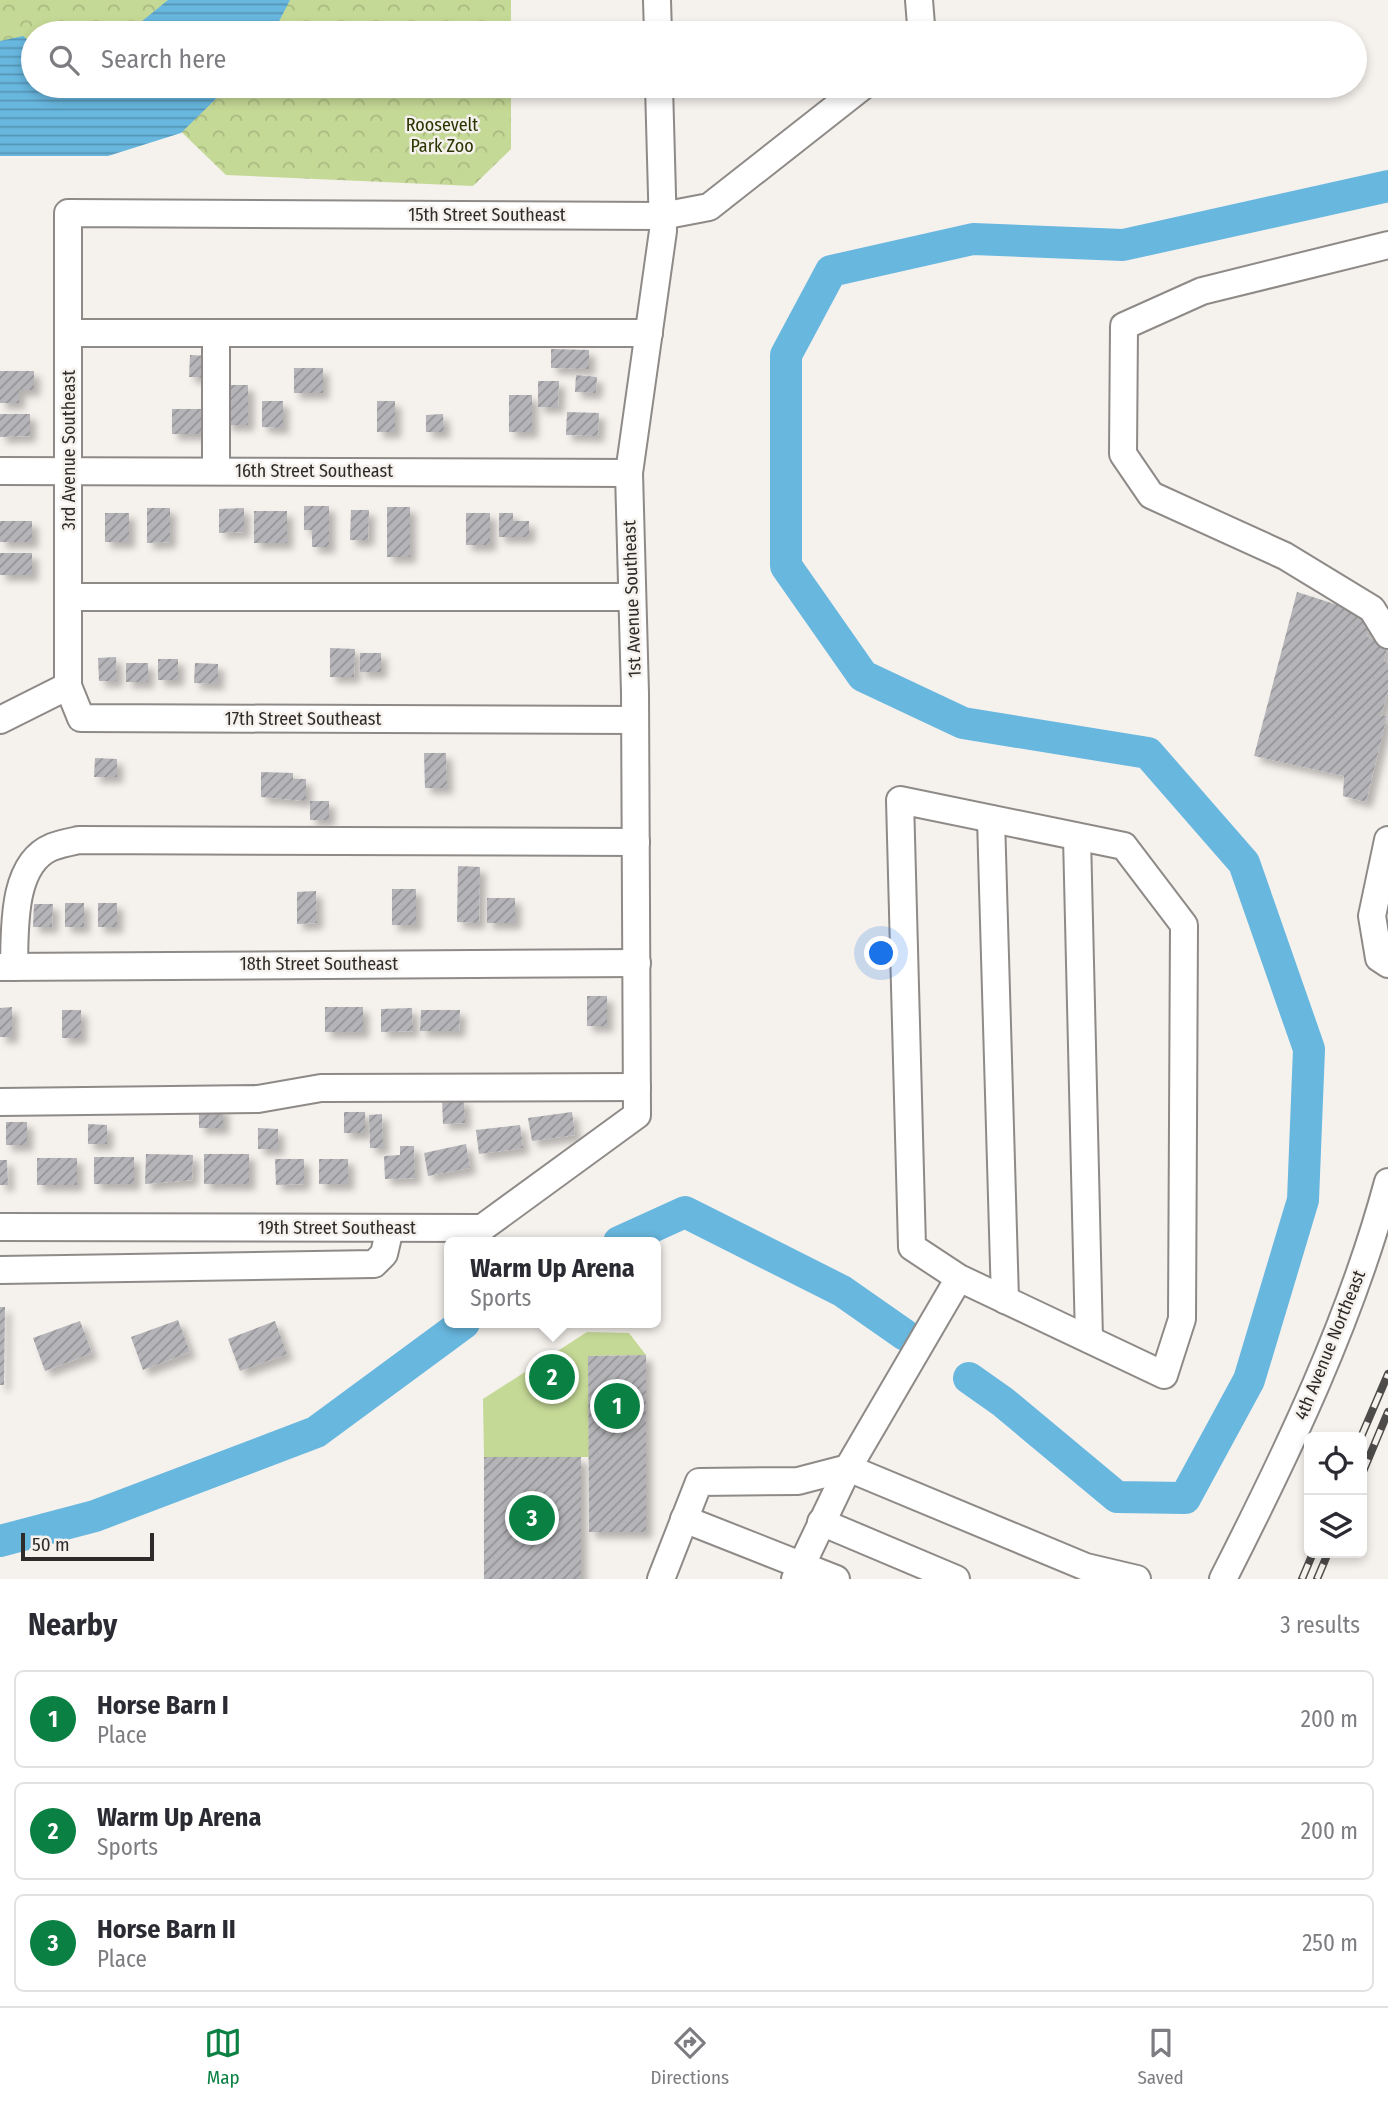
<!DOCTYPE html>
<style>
body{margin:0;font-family:"Fira Sans Condensed",sans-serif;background:#f2f2f3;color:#2b2b33}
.controls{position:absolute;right:21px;bottom:21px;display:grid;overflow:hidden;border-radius:10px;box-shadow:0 4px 10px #0003}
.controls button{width:63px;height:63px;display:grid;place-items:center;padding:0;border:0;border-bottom:2px solid #e1e1e2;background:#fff;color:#2b2b33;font:35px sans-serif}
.scale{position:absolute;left:21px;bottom:18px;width:133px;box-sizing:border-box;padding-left:7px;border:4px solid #2e2c2b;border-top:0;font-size:19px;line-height:24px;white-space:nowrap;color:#2e2c2b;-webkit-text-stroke:5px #f5f1ed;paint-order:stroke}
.you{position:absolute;left:882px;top:954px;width:24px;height:24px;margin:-18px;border:5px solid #fff;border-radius:50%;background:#1a73e8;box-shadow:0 0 0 10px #1a73e833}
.badge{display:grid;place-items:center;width:46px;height:46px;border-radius:50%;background:#0b8043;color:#fff;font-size:23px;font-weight:700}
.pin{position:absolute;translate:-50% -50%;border:4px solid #fff;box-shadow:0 2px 7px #0006}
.popup{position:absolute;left:444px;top:1237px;width:217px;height:91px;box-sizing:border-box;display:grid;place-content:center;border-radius:10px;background:#fff;filter:drop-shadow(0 2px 5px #0005);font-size:23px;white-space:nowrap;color:#7c7c81}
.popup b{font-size:26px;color:#2b2b33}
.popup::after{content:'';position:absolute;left:50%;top:100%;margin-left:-14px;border:14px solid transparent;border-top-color:#fff}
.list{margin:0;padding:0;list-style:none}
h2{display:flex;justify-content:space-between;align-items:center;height:91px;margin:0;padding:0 28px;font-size:30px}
h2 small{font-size:23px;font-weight:400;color:#7c7c81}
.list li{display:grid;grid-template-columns:46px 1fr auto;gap:21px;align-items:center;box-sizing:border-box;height:98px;margin:0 14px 14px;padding:0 14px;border:2px solid #e1e1e2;border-radius:10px}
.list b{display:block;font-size:26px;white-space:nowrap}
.list p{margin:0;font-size:23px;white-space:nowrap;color:#7c7c81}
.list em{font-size:23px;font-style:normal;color:#7c7c81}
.icon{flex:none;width:38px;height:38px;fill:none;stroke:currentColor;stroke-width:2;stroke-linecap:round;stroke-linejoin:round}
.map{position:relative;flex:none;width:1388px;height:1579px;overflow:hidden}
.search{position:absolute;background:#fff;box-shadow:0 4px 10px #0003;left:21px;right:21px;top:21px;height:77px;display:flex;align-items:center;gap:18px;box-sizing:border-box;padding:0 24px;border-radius:38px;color:#7c7c81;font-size:26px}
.sheet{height:427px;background:#fff}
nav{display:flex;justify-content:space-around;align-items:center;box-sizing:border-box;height:98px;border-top:2px solid #e1e1e2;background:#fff;font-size:19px;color:#7c7c81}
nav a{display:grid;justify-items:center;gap:4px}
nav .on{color:#0b8043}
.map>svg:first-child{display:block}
.green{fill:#c5d996}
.park{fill:url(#park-crowns)}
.water{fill:url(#water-rules)}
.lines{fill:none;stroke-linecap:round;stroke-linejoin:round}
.river{stroke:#68b7df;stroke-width:32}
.building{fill:url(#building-hatch);filter:url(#shadow)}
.minor-casing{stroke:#8e8a87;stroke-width:30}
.minor{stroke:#fff;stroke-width:26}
.rail-casing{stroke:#4e4c4a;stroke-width:8}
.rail{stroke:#f5f1ed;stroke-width:5;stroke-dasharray:16;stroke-linecap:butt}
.labels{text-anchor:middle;stroke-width:5;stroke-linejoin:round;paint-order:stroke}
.park-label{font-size:18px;fill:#2a3500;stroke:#f5f1ed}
.street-label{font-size:18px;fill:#2e2c2b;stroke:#f5f1ed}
</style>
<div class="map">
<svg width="1388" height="1579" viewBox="0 0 1388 1579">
<defs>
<pattern id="park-crowns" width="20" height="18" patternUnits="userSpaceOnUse" patternTransform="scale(1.75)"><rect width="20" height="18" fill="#c5d996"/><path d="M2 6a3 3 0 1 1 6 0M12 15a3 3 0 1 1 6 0" fill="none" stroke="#aaba81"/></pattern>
<pattern id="water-rules" width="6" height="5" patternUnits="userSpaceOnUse" patternTransform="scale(1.75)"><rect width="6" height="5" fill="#68b7df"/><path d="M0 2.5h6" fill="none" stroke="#5695b5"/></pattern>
<pattern id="building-hatch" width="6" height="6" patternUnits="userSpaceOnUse" patternTransform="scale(1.75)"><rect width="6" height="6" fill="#b5b4b8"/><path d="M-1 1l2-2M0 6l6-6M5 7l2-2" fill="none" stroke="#949396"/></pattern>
<filter id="shadow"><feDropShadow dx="6" dy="6" stdDeviation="3.5" flood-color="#0004"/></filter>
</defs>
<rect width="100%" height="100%" fill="#f5f1ed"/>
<path class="green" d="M587,1332l42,1 17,22 -58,1 1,101h-105l-1,-58z"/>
<g class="park">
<path d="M0,0h511v33h-478v11l-33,3z"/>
<path d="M134,86h377v63l-38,37 -247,-11z"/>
</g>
<g class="water">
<path d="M168,0h122l-17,33h-155l23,-11z"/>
<path d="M23,36l10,8v42h196l-48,47 -73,23h-108v-115z"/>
</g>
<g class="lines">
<g class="river">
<path d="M619,1242l66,-30 157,79 63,44"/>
<path d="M969,1378l34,24 114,95 68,1 64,-118 54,-180 6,-151 -65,-186 -96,-110 -185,-30 -100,-47 -77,-110v-211l45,-84 142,-32 150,6 265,-59"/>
<path d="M0,1541l95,-25 221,-84 148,-109"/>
</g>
</g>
<g class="building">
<path d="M551,349l38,1v19l-38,-1z"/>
<path d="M190,355l20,1 -1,22 -20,-1z"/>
<rect x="294" y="368" width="29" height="25"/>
<path d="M0,371h34v19h-15v13h-19z"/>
<path d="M576,375l21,2 -1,16 -21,-1z"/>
<path d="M538,381h21l-1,26h-20z"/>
<rect x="226" y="385" width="22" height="40"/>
<rect x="509" y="395" width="23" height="37"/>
<path d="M262,401h21v27l-21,-1z"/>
<rect x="377" y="401" width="18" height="31"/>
<rect x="172" y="409" width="34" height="25"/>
<path d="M567,412l32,1 -1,23 -32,-1z"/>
<path d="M0,414h30v22l-30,1z"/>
<path d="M443,414l1,18h-18v-17z"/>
<path d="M304,506h25v41h-17v-17h-8z"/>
<rect x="387" y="507" width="23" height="50"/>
<path d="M147,508h23v34l-23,1z"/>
<path d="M244,508v24l-25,1v-24z"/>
<path d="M351,510h18l-1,30h-18z"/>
<rect x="254" y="511" width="33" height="32"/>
<rect x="105" y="513" width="24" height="29"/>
<rect x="466" y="513" width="24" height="32"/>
<path d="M499,513h14v8h16v16h-30z"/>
<rect x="0" y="521" width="32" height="21"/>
<rect x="0" y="553" width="32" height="22"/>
<path d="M1297,592l75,24 -5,21 21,6 -4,18 4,2v28l-7,25h6l-21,86 -23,-6 1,-20 -90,-20z"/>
<path d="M330,648l25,1 -1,28h-24z"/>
<rect x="360" y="653" width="21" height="19"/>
<path d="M116,657l1,24h-18l-1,-23z"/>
<rect x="158" y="659" width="20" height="21"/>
<rect x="126" y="663" width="22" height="19"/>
<path d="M195,663l23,1v20l-24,-1z"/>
<path d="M424,753h22l1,35h-22z"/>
<path d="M95,758l22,1v18h-23z"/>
<path d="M261,772l32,1v6h13v22l-45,-4z"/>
<rect x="310" y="801" width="19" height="19"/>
<path d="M458,866l22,1 -1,56 -22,-1z"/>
<rect x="392" y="889" width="24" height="36"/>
<path d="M316,891l1,32 -20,1v-32z"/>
<rect x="487" y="898" width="28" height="25"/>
<rect x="65" y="903" width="19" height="24"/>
<rect x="98" y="903" width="19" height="24"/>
<path d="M34,904h19l-1,23h-19z"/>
<rect x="587" y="996" width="20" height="30"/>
<path d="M12,1007v30h-12v-29z"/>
<rect x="325" y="1007" width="38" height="25"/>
<path d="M412,1008l1,23 -32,1v-23z"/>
<rect x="62" y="1010" width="19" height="28"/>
<path d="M421,1010h39l-1,21h-39z"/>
<path d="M464,1099l1,24 -22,1 -1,-24z"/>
<rect x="199" y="1107" width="24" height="21"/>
<rect x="344" y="1112" width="21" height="21"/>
<path d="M572,1112l3,23 -43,6 -4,-23z"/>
<path d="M382,1114l1,34h-13l-1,-33z"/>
<rect x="6" y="1122" width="21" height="23"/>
<path d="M88,1124l19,1v19h-19z"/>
<path d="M520,1125l3,23 -44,6 -3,-24z"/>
<path d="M258,1128l20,1v20h-20z"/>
<path d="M466,1144l4,24 -42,8 -4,-23z"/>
<path d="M400,1146h14l1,32 -30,1 -1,-23 16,-1z"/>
<path d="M146,1154l47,1 -1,25 -47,4z"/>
<rect x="204" y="1154" width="45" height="30"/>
<rect x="94" y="1157" width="40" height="27"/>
<rect x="37" y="1158" width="40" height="27"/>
<path d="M275,1159h29v25l-28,1z"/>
<rect x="319" y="1159" width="29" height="25"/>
<path d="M0,1160h7l1,25h-8z"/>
<path d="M0,1307h5l-1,78h-4z"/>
<path d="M178,1320l12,32 -47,18 -12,-33z"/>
<path d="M80,1321l12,32 -47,18 -12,-33z"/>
<path d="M275,1321l12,33 -47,17 -12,-32z"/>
<path d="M646,1355v177h-57l-1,-176z"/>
<rect x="484" y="1457" width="97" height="122"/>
</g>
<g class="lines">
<defs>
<g id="minor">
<path d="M657,0l1,33"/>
<path d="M916,33l5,-8 -2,-25"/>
<path d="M1388,245l-186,46 -78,35 -1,128 28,41 134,61 87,53 16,26"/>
<path d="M69,333h580"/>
<path d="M0,471l629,2"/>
<path d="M216,471v-138"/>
<path d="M70,597h562"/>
<path d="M0,720l68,-34"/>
<path d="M635,720l-554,-2 -13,-32v-473l594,3 47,-9 154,-121"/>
<path d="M991,819l14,481"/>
<path d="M1077,837l12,502"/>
<path d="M1388,840l-16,76 7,42 9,6"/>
<path d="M0,967l637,-4"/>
<path d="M14,967c1,-36 -3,-103 38,-120 8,-3 18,-5 27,-7l557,2"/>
<path d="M0,1102l258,-3 63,-11 316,-1"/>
<path d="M0,1227l482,1 155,-113 -2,-422 -6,-220 34,-242 -4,-145"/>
<path d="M0,1270l374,-6 10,-10 6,-26"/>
<path d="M684,1519l152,60"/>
<path d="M821,1522l135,57"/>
<path d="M661,1579l38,-97 99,-1 50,-13 238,99 51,12"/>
<path d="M795,1579l53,-111 111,-190 205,97 18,-56 2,-394 -60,-79 -224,-46 12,447 47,31"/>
<path d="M1223,1579c65,-128 128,-259 165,-397"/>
</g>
</defs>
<use href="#minor" class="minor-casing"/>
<use href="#minor" class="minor"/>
<defs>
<g id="rail">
<path d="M1361,1437l27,-63"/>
<path d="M1362,1474l26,-62"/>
<path d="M1302,1579l11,-26"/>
<path d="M1317,1579l11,-26"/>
</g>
</defs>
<use href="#rail" class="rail-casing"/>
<use href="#rail" class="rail"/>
</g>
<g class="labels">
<g class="park-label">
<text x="442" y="131">Roosevelt<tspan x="442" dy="21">Park Zoo</tspan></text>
</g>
<g class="street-label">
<text x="487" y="221">15th Street Southeast</text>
<text transform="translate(69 450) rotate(-90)" y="6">3rd Avenue Southeast</text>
<text x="314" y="477">16th Street Southeast</text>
<text transform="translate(632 599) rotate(-92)" y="6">1st Avenue Southeast</text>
<text x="303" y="725">17th Street Southeast</text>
<text x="319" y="970">18th Street Southeast</text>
<text x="337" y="1234">19th Street Southeast</text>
<text transform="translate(1330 1345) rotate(-68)" y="6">4th Avenue Northeast</text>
</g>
</g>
</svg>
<div class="controls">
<button><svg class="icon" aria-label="locate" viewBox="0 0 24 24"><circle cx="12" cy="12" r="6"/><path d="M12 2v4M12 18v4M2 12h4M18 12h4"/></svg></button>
<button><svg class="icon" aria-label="layers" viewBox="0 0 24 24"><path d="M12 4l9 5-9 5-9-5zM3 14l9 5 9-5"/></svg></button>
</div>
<div class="scale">50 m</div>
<div class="you"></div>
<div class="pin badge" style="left:617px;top:1406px">1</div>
<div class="pin badge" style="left:552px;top:1377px">2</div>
<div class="popup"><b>Warm Up Arena</b>Sports</div>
<div class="pin badge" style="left:532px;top:1518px">3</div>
<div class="search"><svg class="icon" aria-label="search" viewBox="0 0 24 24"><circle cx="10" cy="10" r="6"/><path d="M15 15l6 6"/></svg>Search here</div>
</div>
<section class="sheet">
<h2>Nearby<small>3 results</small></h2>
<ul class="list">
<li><span class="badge">1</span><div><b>Horse Barn I</b><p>Place</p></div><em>200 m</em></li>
<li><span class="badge">2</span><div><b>Warm Up Arena</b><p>Sports</p></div><em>200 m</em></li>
<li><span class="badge">3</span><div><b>Horse Barn II</b><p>Place</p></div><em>250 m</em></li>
</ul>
</section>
<nav>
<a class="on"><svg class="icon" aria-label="map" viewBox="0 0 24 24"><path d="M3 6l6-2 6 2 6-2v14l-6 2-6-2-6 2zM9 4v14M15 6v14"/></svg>Map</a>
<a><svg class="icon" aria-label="directions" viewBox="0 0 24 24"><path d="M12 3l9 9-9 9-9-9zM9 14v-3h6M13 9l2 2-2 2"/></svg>Directions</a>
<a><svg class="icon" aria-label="saved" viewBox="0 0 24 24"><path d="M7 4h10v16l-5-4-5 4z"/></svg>Saved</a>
</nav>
